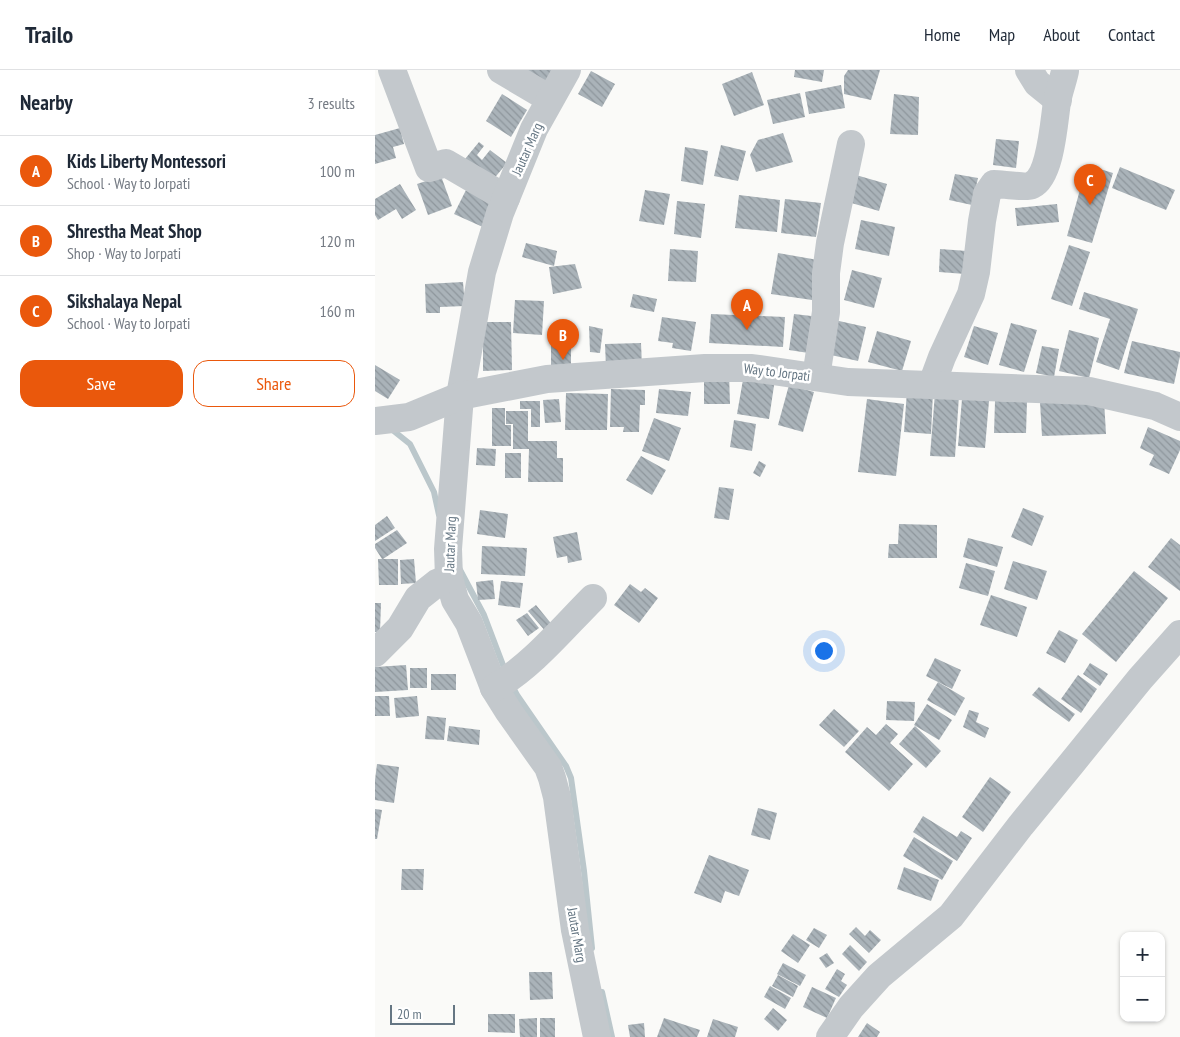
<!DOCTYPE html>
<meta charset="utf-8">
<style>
body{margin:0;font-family:"PT Sans Narrow",sans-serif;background:#f2f2f3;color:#1f2937}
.controls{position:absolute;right:15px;bottom:15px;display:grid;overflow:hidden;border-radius:10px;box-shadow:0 1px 4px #0004}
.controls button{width:45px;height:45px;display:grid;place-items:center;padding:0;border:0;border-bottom:1px solid #e0e1e3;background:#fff;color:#1f2937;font:25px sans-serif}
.scale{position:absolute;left:15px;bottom:12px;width:65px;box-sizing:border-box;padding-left:5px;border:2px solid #657683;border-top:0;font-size:14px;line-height:18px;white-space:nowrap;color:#657683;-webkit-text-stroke:4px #fff;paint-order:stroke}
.you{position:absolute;left:448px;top:580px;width:18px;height:18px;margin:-12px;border:4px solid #fff;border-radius:50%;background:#1a73e8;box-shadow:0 0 0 8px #1a73e833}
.badge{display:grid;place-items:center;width:32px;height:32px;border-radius:50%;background:#ea580c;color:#fff;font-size:16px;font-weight:700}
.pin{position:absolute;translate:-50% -41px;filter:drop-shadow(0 1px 2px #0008)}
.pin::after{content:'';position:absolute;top:26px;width:18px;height:15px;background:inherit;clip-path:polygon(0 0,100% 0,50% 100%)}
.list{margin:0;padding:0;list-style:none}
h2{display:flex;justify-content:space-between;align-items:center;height:65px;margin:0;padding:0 20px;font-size:21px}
h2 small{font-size:16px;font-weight:400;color:#747a83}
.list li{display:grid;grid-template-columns:32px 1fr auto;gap:15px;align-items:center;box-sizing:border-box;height:70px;padding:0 20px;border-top:1px solid #e0e1e3}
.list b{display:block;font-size:19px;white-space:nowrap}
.list p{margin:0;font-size:16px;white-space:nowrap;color:#747a83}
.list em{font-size:16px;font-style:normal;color:#747a83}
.actions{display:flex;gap:10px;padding:15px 20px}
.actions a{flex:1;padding:11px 0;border:1px solid #ea580c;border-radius:15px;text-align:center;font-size:18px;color:#ea580c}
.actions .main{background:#ea580c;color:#fff}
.map{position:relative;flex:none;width:805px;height:967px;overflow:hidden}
header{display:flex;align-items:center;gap:30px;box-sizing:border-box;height:70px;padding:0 25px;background:#fff;border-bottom:1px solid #e0e1e3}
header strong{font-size:24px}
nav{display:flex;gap:28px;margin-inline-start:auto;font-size:18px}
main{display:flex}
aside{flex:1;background:#fff}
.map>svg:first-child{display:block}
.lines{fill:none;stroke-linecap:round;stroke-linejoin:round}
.stream{stroke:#bbc7cb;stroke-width:6}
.building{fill:url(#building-back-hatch)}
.minor{stroke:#c3c8cc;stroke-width:28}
.labels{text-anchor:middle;stroke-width:5;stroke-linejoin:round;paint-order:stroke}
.street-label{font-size:14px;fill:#657683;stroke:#fff}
</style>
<header>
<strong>Trailo</strong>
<nav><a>Home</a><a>Map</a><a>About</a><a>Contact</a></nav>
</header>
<main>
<aside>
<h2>Nearby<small>3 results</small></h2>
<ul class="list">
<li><span class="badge">A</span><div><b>Kids Liberty Montessori</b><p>School · Way to Jorpati</p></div><em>100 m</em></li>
<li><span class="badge">B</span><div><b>Shrestha Meat Shop</b><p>Shop · Way to Jorpati</p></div><em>120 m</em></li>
<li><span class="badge">C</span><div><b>Sikshalaya Nepal</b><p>School · Way to Jorpati</p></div><em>160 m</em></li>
</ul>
<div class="actions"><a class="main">Save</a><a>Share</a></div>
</aside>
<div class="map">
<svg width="805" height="967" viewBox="0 0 805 967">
<defs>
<pattern id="building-back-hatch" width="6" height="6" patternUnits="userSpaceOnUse" patternTransform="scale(1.25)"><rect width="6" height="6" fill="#aab3b9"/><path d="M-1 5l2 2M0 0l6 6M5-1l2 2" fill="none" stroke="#8e969c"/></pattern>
</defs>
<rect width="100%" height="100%" fill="#fafaf8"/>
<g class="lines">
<g class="stream">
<path d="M15,358l20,16 24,48 5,23"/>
<path d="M84,498l25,47 22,58"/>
<path d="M136,614l6,11 49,71 5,12 13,93 8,77"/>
<path d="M227,922l10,45"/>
</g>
</g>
<g class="building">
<path d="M142,0h40l-14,19z"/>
<path d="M420,0h29l-2,12 -28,-5z"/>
<path d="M473,0h32l-9,30 -27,-6v-18z"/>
<path d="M216,1l24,13 -13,23 -24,-13z"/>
<path d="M377,2l12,33 -30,11 -12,-32z"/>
<path d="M466,15l4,23 -36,6 -4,-22z"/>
<path d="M425,23l5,24 -32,7 -6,-24z"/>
<path d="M127,24l25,16 -16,27 -25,-16z"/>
<path d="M519,24l25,3 -1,38 -28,-1z"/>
<path d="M25,58l4,16 -11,3 3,11 -21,6v-29z"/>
<path d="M408,63l10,29 -37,10 -6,-17 8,-15z"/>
<path d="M621,69l23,2 -3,27 -23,-3z"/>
<path d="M104,72l5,4 -7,9 5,5 8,-10 17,13 -15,18 -27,-22z"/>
<path d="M346,75l25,6 -8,30 -24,-5z"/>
<path d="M310,77l23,4 -5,34 -22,-4z"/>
<path d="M712,95l26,8 -21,70 -25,-7z"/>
<path d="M745,97l55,23 -9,20 -54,-22z"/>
<path d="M580,104l23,4 -6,27 -23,-5z"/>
<path d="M481,105l31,9 -8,27 -31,-9z"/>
<path d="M66,106l11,30 -24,9 -11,-31z"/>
<path d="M25,114l16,26 -14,9 -6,-10 -18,11 -3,-5v-16z"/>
<path d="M91,120l31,15 -12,23 -31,-14z"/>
<path d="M270,120l25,4 -6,31 -25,-4z"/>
<path d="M364,125l41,5 -3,32 -42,-4z"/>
<path d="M410,129l36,4 -5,34 -35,-4z"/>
<path d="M302,131l28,3 -4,34 -27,-4z"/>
<path d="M682,134l2,18 -42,4 -2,-18z"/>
<path d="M486,150l34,7 -6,29 -34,-7z"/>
<path d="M151,173l31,8 -3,15 -32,-9z"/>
<path d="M694,175l21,7 -18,54 -21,-7z"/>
<path d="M295,179l28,2 -2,31 -28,-1z"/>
<path d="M565,179l27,2 -2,23 -26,-2z"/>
<path d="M403,183l40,7 -6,40 -41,-6z"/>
<path d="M200,194l7,24 -29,6 -4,-27z"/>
<path d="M477,200l30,8 -8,30 -30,-8z"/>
<path d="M88,212l2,24 -25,1v6h-14l-1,-29z"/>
<path d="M709,222l54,17 -19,61 -23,-8 14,-43 -31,-10z"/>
<path d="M258,224l24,5 -3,13 -24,-5z"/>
<path d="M140,230l29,1 -2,34 -29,-2z"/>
<path d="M336,244l74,3 -2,30 -74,-4z"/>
<path d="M419,244l26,3 -5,37 -26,-4z"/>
<path d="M287,247l34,5 -5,29 -19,-3 1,-5 -15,-2z"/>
<path d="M455,249l36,8 -8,34 -36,-8z"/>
<path d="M108,252h28l1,48 -29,1z"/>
<path d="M636,253l26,7 -13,42 -25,-7z"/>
<path d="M214,256l14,3 -3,24 -10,-1z"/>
<path d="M599,256l24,7 -10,32 -24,-8z"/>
<path d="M694,260l30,8 -10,40 -30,-7z"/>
<path d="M502,261l34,10 -9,30 -34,-9z"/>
<rect x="176" y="267" width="20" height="29"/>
<path d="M757,271l48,11v4l-6,28 -50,-11z"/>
<path d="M266,273l1,23 -36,1 -1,-23z"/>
<path d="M667,276l17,3 -5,28 -18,-4z"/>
<path d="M0,295l25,15 -12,19 -13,-8z"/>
<path d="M354,303l1,31h-26v-30z"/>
<path d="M369,304l31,5 -6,40 -32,-5z"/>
<path d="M414,315l25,7 -11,40 -25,-7z"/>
<path d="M236,319l34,1v15h-5l-1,27h-16l1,-5h-14z"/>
<path d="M284,319l32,3 -3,24 -32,-3z"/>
<path d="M532,321l26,1 -2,42 -27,-2z"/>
<path d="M191,323l42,1 -1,36h-42z"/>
<path d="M560,323l24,2 -4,62 -25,-1z"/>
<path d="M184,329l2,23 -16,1 -2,-23z"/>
<path d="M492,329l37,5 -8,72 -38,-4z"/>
<path d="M587,329l27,2 -4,47 -27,-2z"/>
<path d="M729,330l2,34 -64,2 -2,-34z"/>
<path d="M145,331h20v26h-9v-18h-11z"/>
<path d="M620,331l32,1 -1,31h-32z"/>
<path d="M117,338h13v17h6v21h-19z"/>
<path d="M131,341h22v30h29v17h6v24h-35l1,-33h-16v-25h-7z"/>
<path d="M279,348l27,10 -12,33 -27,-10z"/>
<path d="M359,350l22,4 -4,27 -22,-4z"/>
<path d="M773,357l32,14v9l-11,24 -20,-9 5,-10 -14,-7z"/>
<path d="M102,378l19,1 -1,17 -19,-1z"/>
<rect x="130" y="383" width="16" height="25"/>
<path d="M266,386l25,14 -14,25 -26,-15z"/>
<path d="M384,391l7,4 -6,12 -7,-4z"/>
<path d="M344,417l15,2 -5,31 -15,-2z"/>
<path d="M648,438l21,8 -12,30 -21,-9z"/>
<path d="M105,440l28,4 -3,24 -28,-4z"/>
<path d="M12,446l8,12 -20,13v-16z"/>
<path d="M524,454l38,1v33h-49l1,-14h9z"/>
<path d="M22,460l10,13 -24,16h15v26h-19l-1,-26h4l-7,-11v-4z"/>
<path d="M202,462l5,28 -14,3 -1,-7 -10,2 -4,-21z"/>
<path d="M593,468l35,9 -6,20 -34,-10z"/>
<path d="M796,468l9,7v46l-32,-24z"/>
<path d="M107,476l45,2 -2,28 -44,-2z"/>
<path d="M39,489l2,24 -15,1 -1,-24z"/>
<path d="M638,491l34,10 -10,29 -33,-11z"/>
<path d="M591,493l29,8 -7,25 -29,-8z"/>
<path d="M759,501l34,27 -52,64 -34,-28z"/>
<path d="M118,510l2,19 -17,1 -2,-18z"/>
<path d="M126,511l22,2 -3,25 -22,-3z"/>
<path d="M255,514l11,8 4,-4 13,10 -19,25 -25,-18z"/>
<path d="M616,525l36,12 -10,30 -37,-12z"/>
<path d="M0,533h6l-1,29h-5z"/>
<path d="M161,535l18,22 -7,6 -19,-22z"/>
<path d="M152,543l12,15 -11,8 -12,-16z"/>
<path d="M684,560l19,10 -13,23 -19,-10z"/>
<path d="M560,588l26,12 -9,19 -26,-13z"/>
<path d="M715,593l18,11 -8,12 -17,-12z"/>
<path d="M31,595l2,25 -33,2v-25z"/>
<rect x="35" y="598" width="17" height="20"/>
<rect x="56" y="604" width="25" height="16"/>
<path d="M703,605l19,14 -16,24 -20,-14z"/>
<path d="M563,612l27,16 -10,18 -28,-16z"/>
<path d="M664,617l36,27 -6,8 -37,-27z"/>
<path d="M0,626h14l1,20h-15z"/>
<path d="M42,626l2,20 -23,2 -2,-20z"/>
<path d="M512,631l28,1 -1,19 -28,-1z"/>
<path d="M552,634l25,16 -13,20 -25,-15z"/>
<path d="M459,639l25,22 -15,16 -25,-22z"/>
<path d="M594,640l10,3 -3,9 13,6 -4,10 -22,-11z"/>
<path d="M52,646l19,2 -2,22 -19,-1z"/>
<path d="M511,654l12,10 -8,9 23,21 -24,27 -44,-39 22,-25 9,8z"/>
<path d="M74,656l31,4 -1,15 -32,-4z"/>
<path d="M540,656l26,25 -15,17 -27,-24z"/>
<path d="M2,694l22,3 -5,36 -19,-3v-20z"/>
<path d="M615,707l21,15 -28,40 -21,-15z"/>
<path d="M383,738l19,5 -7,27 -19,-5z"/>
<path d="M0,739l7,1 -5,29h-2z"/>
<path d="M548,746l34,21 4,-6 11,7 -15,23 -44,-29z"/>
<path d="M539,767l39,24 -11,19 -39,-24z"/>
<path d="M334,785l40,15 -10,26 -14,-5 -4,12 -27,-10z"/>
<path d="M529,797l35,13 -8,21 -34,-12z"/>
<path d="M27,799h22l-1,21h-22z"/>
<path d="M481,857l9,9 5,-6 11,10 -12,13 -20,-19z"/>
<path d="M439,858l13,7 -8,13 -13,-8z"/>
<path d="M418,864l17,11 -12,18 -17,-12z"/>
<path d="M475,875l17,17 -8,9 -17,-17z"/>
<path d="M452,883l7,10 -8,5 -7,-10z"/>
<path d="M408,893l23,12 -6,11 -23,-12z"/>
<path d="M462,899l8,5 -4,7 6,4 -8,12 -14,-8z"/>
<path d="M154,902h23l1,27 -23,1z"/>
<path d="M403,905l20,11 -5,11 -21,-11z"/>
<path d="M395,916l21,12 -6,11 -21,-12z"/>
<path d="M437,917l24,11 -9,20 -24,-11z"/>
<path d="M398,938l14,12 -9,11 -14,-12z"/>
<path d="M113,944h27v19l-27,-1z"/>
<path d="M162,948v19h-17l-1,-18z"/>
<rect x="165" y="948" width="15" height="19"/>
<path d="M289,948l36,12 -3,7h-40z"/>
<path d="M338,949l25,8 -3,10h-28z"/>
<path d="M269,953l1,14h-15l-2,-12z"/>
<path d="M492,953l13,9 -3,5h-19z"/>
</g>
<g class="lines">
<g class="minor">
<path d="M17,0l37,98 17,-5 60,35"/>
<path d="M126,0l49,29"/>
<path d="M192,0l-33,59 -34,84 -18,59 -22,124 -12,153 1,29 6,22 14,23 25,65 15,24 39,55 4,11 5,19 18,133 22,107"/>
<path d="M654,0l8,13 21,17"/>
<path d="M441,307l10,-65v-39l4,-30 21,-99"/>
<path d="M557,314l10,-27 29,-63 5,-22 6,-51 5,-27 7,-10c8,0 32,4 38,1 19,-9 22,-64 25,-83 2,-11 6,-21 8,-31"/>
<path d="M0,351l34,-4 51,-21 87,-17 158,-11h47l96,14 241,9 66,15 25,11"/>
<path d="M0,583l25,-25 18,-30 19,-15 12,-5"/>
<path d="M119,618c38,-22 68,-59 99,-90"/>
<path d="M455,967l21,-30 28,-31 72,-60 70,-91 50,-61 69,-85 40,-45"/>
</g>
</g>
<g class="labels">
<g class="street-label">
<text transform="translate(152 79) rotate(-66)" y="5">Jautar Marg</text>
<text transform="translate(402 302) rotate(7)" y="5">Way to Jorpati</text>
<text transform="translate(75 474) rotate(-88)" y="5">Jautar Marg</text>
<text transform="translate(202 865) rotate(80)" y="5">Jautar Marg</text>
</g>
</g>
</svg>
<div class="controls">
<button>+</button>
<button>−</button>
</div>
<div class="scale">20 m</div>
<div class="you"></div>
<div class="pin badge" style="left:372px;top:260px">A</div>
<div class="pin badge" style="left:188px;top:290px">B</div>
<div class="pin badge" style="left:715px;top:135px">C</div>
</div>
</main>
